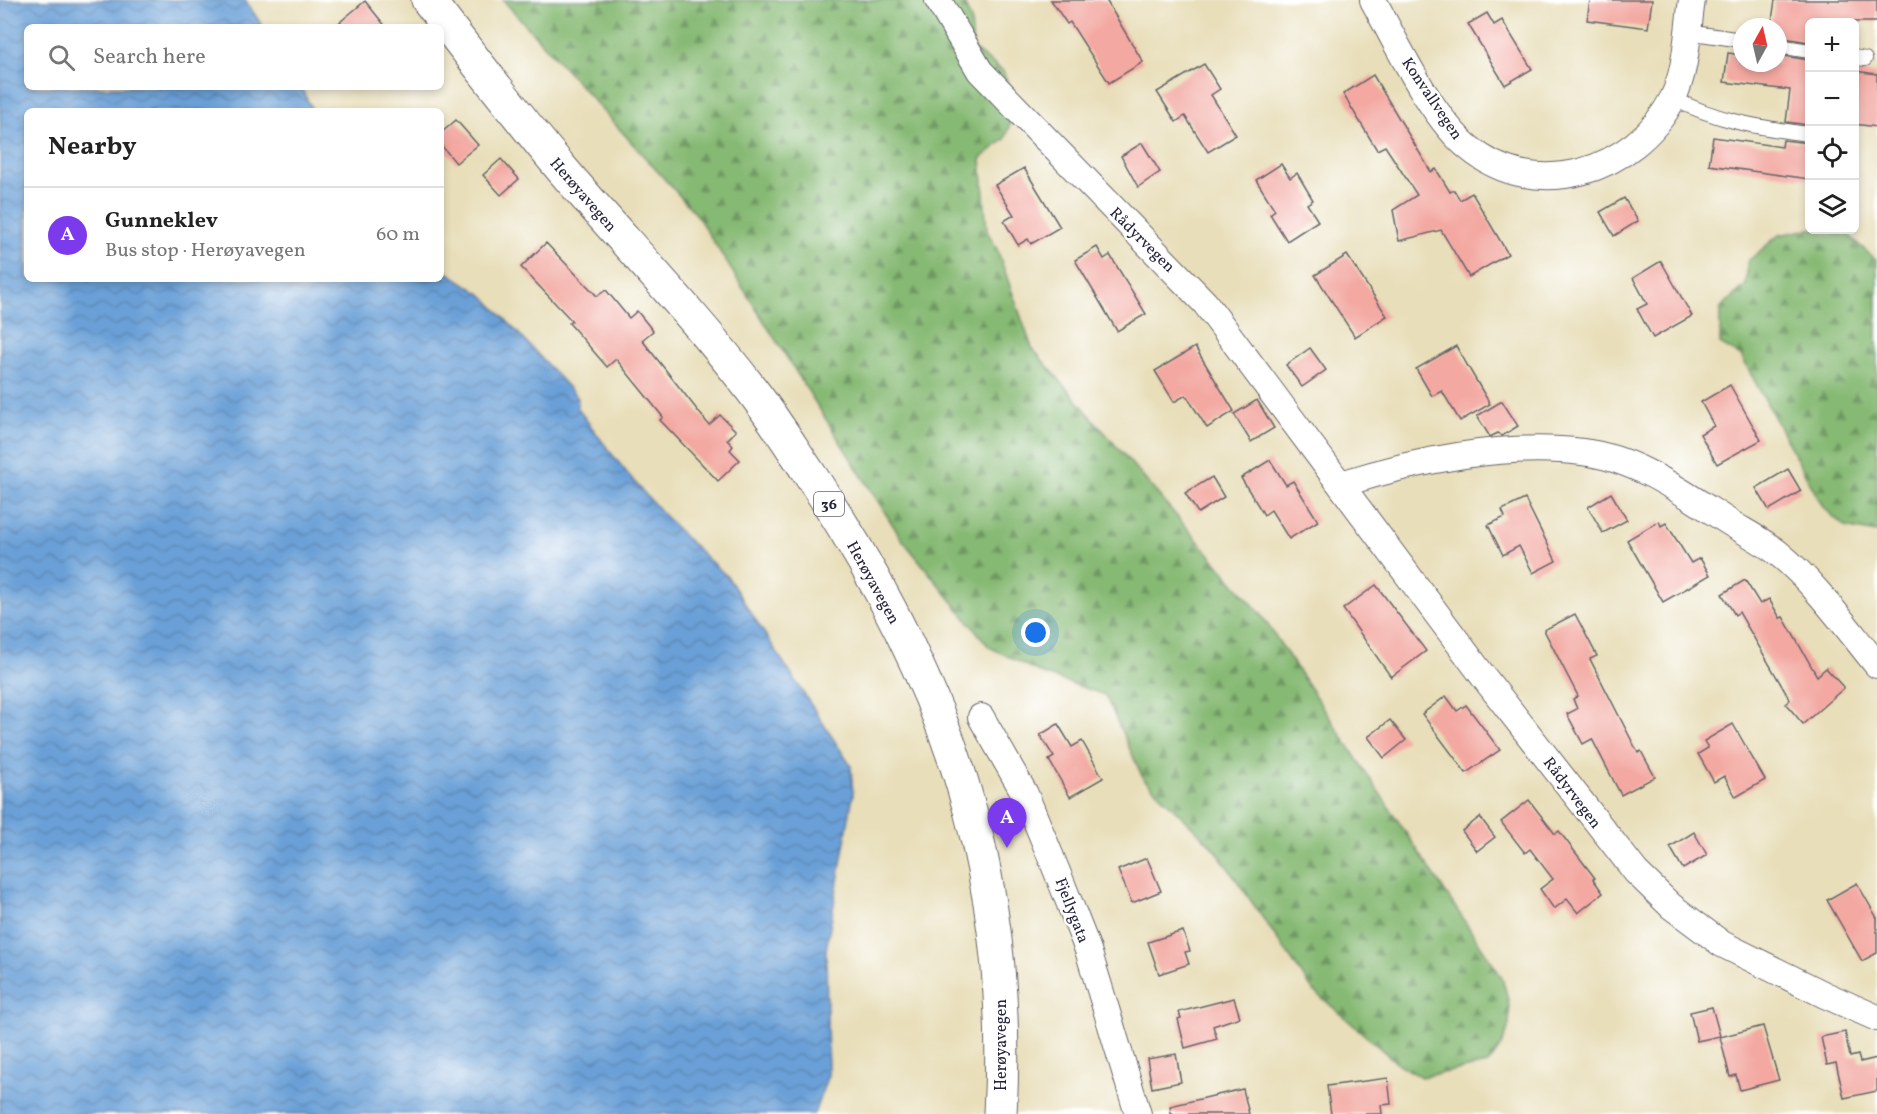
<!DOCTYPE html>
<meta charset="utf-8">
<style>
body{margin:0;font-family:Vollkorn,serif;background:#f2f2f2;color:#222}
.controls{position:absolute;right:18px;top:18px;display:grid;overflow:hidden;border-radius:9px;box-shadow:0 3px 9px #0003}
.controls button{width:54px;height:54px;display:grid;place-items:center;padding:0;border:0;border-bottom:2px solid #e0e0e0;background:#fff;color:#222;font:30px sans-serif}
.compass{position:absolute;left:1733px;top:18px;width:54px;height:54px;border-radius:50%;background:#fff;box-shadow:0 3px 9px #0003;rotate:8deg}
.you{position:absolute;left:1036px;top:633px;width:21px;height:21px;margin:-15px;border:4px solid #fff;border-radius:50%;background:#1a73e8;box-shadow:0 0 0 9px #1a73e833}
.badge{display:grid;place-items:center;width:39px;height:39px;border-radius:50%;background:#7c3aed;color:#fff;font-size:20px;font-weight:700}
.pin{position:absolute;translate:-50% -50px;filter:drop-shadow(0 2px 3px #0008)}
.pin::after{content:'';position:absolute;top:32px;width:21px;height:18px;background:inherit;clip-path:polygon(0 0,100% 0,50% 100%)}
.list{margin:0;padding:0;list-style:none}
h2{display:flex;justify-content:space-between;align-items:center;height:78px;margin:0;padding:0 24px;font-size:26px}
h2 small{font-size:20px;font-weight:400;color:#767676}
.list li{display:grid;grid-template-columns:39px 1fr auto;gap:18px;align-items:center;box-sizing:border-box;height:96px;padding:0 24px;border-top:2px solid #e0e0e0}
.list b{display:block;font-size:22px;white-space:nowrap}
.list p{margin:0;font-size:20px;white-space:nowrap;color:#767676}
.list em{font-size:20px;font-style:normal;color:#767676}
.icon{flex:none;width:33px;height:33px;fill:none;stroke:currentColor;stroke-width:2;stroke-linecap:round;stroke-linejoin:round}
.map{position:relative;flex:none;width:1877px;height:1114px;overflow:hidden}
.search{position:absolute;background:#fff;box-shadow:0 3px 9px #0003;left:24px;top:24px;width:420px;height:66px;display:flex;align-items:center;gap:15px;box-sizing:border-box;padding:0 21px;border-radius:9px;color:#767676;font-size:22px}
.panel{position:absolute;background:#fff;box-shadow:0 3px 9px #0003;left:24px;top:108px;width:420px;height:174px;border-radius:9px}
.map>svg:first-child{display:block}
.forest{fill:url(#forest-firs);stroke:#546e57;stroke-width:1.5}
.water{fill:url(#water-waves);stroke:#466189;stroke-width:1.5}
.building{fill:#f3a8a1}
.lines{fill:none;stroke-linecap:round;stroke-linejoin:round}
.service-casing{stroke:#676467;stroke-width:16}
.minor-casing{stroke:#676467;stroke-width:28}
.trunk-casing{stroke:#676467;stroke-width:35}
.service{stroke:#fff;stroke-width:14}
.minor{stroke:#fff;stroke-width:26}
.trunk{stroke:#fff;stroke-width:33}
.labels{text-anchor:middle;stroke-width:5;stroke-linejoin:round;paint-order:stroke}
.shield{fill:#fff;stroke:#646476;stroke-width:1.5}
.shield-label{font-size:15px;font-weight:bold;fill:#22223b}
.street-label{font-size:16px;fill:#22223b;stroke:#fff}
</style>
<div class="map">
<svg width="1877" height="1114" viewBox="0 0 1877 1114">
<defs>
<pattern id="forest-firs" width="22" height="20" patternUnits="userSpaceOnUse" patternTransform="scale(1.5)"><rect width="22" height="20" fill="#86b973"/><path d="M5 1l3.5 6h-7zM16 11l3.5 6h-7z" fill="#6d9660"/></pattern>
<pattern id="water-waves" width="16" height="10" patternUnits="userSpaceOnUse" patternTransform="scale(1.5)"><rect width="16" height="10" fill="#6ba0d7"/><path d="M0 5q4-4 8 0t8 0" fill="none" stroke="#5882b0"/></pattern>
</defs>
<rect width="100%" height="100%" fill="#fff"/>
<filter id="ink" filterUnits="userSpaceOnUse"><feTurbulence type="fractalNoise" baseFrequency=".0167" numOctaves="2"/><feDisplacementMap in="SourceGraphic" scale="12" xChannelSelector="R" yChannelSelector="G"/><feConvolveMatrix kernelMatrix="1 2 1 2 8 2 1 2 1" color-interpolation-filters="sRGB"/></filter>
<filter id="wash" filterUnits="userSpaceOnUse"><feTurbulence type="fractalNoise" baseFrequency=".008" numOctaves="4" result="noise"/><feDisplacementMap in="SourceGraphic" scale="24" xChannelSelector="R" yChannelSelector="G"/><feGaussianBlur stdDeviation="1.35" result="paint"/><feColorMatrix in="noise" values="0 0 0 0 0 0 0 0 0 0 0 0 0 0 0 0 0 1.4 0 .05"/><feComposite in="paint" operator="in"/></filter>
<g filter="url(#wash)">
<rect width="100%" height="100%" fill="#e8deb9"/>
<g class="forest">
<path d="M503,0h459l9,19 2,30 30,22 9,22 1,23 -8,23 -24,19 6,73 10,18 35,99 228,265 241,363c14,38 12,57 -13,88l-67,13 -23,-13 -86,-75 -97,-140 -72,-71 -38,-83 -62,-21 -54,-27 -88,-109 -205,-324z"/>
<path d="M1809,229l34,1 34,31v272l-32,-6 -22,-20 -82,-151 -21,-12v-36l26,-23 2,-24 31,-26z"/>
</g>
<path class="water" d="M0,0h245l18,27h-236v60h274l12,24h-286v168h414v-11l43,28 94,102 -1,9c43,61 93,120 150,169l124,190 2,29 -27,155 2,125 -14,39h-814z"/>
<g id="blocks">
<g class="building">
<path d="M1051,0h55l37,62 -34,21 -39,-61 -3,2z"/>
<path d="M1590,0h62l-4,28 -61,-8z"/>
<path d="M1775,0h102v22h-68v20l-31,-5v-10h-7z"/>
<path d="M365,1l21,26h-52z"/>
<path d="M1487,13l7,12 8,-5 30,49 -27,16 -37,-61z"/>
<path d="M1728,53l14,2v8h36v-8l31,5v65l-23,-3 4,-32 -66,-8z"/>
<path d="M1204,64l16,25 -9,6 25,40 -28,17 -23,-36 -9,6 -19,-30z"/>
<path d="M1854,71l23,3v53l-23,-3z"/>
<path d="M1373,75l58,97 5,-3 14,23 4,-2 6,10 12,-7 36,61 -39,23 -28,-47 -42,11 -6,-31 24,-15 -32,-49 -8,4 -34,-56z"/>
<path d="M456,120l22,25 -22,18 -15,-18v-12z"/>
<path d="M1713,137l69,10 1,-7 26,3v36l-100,-14z"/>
<path d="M1142,143l18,29 -22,15 -17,-31z"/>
<path d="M501,159l18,20 -18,16 -18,-20z"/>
<path d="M1281,164l9,14 7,-5 16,27 -6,4 11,17 -31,20 -17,-27 5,-4 -19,-30z"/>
<path d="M1024,168l36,59 -29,17 -3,-5 -10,6 -14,-24 10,-6 -19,-30z"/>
<path d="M1624,198l14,23 -24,15 -14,-24z"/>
<path d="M546,243l51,53 9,-6 23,28 8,-7 16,20 -11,9 67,85 11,-10 16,16 -9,9 6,6 -3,4 10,10 -22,21 -58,-61 3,-3 -47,-58 -9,8 -38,-44 3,-2 -51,-54z"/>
<path d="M1097,247l7,12 6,-4 36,59 -29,17 -42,-71z"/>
<path d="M1347,255l40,61 -32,21 -40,-62z"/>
<path d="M1661,261l31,55 -39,22 -16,-29 10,-5 -14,-26z"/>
<path d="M1456,346l34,58 -30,17 -18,-30 -10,5 -16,-27z"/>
<path d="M1195,347l39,64 -27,17 -21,-33 -12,7 -19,-31z"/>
<path d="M1310,348l16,22 -24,17 -16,-22z"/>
<path d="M1730,385l31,55 -44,24 -17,-30 14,-8 -13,-24z"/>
<path d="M1257,400l17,28 -23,14 -17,-28z"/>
<path d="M1502,401l16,25 -16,10 -4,-3 -8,4 -13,-21z"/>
<path d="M1270,460l16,25 7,-4 25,40 -29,18 -18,-29 -7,5 -23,-37z"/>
<path d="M1788,469l13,22 -32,19 -13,-22z"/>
<path d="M1212,477l12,20 -26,16 -13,-20z"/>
<path d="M1611,493l16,27 -24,13 -15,-26z"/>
<path d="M1525,499l31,62 -23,12 -14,-27 -16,9 -15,-30 17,-8 -3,-7z"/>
<path d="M1659,521l2,5 5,-3 25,40 9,-5 10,17 -47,27 -36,-62z"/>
<path d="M1745,580l15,24 9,-5 11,19 3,-1 34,59 9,-8 18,20 -41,36 -17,-20 4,-4 -51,-88 -4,3 -13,-21z"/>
<path d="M1376,585l50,66 -35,26 -48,-68z"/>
<path d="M1575,614l22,42 -7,3 48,94 3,-2 14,26 -34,18 -29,-56 -9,5 -16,-30 10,-5 -4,-10 5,-3 -34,-66z"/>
<path d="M1446,696l11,15 9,-6 34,45 -34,23 -44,-59z"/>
<path d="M1390,720l16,20 -22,18 -16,-21z"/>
<path d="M1058,724l14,23 10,-6 21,37 -33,19 -21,-37 5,-3 -14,-22z"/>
<path d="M1733,724l32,56 -29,17 -12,-21 -10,6 -16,-28 10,-6 -4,-7z"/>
<path d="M1529,800l26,34 4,-3 36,47 -2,1 10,14 -25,20 -11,-14 -13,10 -14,-20 13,-10 -23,-30 -5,4 -24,-31z"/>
<path d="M1480,817l15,20 -18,14 -15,-20z"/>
<path d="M1694,832l13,23 -24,14 -13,-22z"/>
<path d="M1147,858l14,33 -29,12 -14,-33z"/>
<path d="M1857,883l20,35v35l-15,8 -35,-61z"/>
<path d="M1183,931l7,20 -5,1 4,12 -30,10 -11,-32z"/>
<path d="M1234,998l6,19 -27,9 4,13 -32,9 -7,-29 3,-1 -2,-6z"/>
<path d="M1712,1007l8,29 -23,5 -7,-29z"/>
<path d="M1763,1026l16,54 -39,10 -4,-15 -6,2 -10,-40z"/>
<path d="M1845,1032l5,25 8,-2 2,7 17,-4v33l-33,7 -8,-35 -9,2 -6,-28z"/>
<path d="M1176,1054l5,28 -29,6 -5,-29z"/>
<path d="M1388,1078l3,26 -10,1 1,9h-51l-4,-28z"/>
<path d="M1243,1089l6,25h-78l-1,-8z"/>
</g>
</g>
</g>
<g filter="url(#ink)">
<use href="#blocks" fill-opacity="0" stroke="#676467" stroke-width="1.5"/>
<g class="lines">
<defs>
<g id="service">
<path d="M1687,32l55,8"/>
<path d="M1778,46l32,5"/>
<path d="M1854,57l11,2"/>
<path d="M1672,98c45,23 89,30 137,36"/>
</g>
<g id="minor">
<path d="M938,0l42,71 225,232 281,377 150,192 35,34 51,38 103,51 52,23"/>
<path d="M1373,0c24,44 58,117 96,148 67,56 167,23 204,-50 14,-29 14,-66 19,-98"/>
<path d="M1341,484c73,-23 164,-42 241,-32 55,6 104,43 150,72 15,9 32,18 46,29 38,31 68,74 99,112"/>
<path d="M981,717l44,77 37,90 26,66 50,164"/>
</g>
<path id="trunk" d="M428,0c44,57 87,113 133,168 63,74 131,144 190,221 24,31 44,64 66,96 130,199 197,389 183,629"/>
</defs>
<use href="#service" class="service-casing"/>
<use href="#minor" class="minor-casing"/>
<use href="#trunk" class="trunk-casing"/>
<use href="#service" class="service"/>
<use href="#minor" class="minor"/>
<use href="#trunk" class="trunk"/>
</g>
</g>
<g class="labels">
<rect class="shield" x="814" y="492" width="30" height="24" rx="4.5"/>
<g class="shield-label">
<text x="829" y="509">36</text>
</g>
<g class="street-label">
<text transform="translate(1433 98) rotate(56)" y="6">Konvallvegen</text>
<text transform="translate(584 194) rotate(49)" y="6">Herøyavegen</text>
<text transform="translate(1143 239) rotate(45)" y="6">Rådyrvegen</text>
<text transform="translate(874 582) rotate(61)" y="6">Herøyavegen</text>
<text transform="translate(1573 792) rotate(53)" y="6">Rådyrvegen</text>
<text transform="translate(1073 910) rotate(69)" y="6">Fjellygata</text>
<text transform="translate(1000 1045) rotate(-90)" y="6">Herøyavegen</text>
</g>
</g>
</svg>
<div class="controls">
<button>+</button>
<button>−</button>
<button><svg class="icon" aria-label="locate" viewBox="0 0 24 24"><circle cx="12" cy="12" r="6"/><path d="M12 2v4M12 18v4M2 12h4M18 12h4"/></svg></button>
<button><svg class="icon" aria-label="layers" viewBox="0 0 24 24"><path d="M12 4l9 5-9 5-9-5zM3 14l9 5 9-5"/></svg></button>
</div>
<svg class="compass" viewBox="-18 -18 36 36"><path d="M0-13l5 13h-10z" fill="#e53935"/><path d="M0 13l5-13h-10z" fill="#767676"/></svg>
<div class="you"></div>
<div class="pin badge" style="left:1007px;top:848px">A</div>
<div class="search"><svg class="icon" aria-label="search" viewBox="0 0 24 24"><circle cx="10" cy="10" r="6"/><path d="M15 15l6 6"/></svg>Search here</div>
<section class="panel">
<h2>Nearby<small></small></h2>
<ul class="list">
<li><span class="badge">A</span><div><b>Gunneklev</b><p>Bus stop · Herøyavegen</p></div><em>60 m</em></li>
</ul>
</section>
</div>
